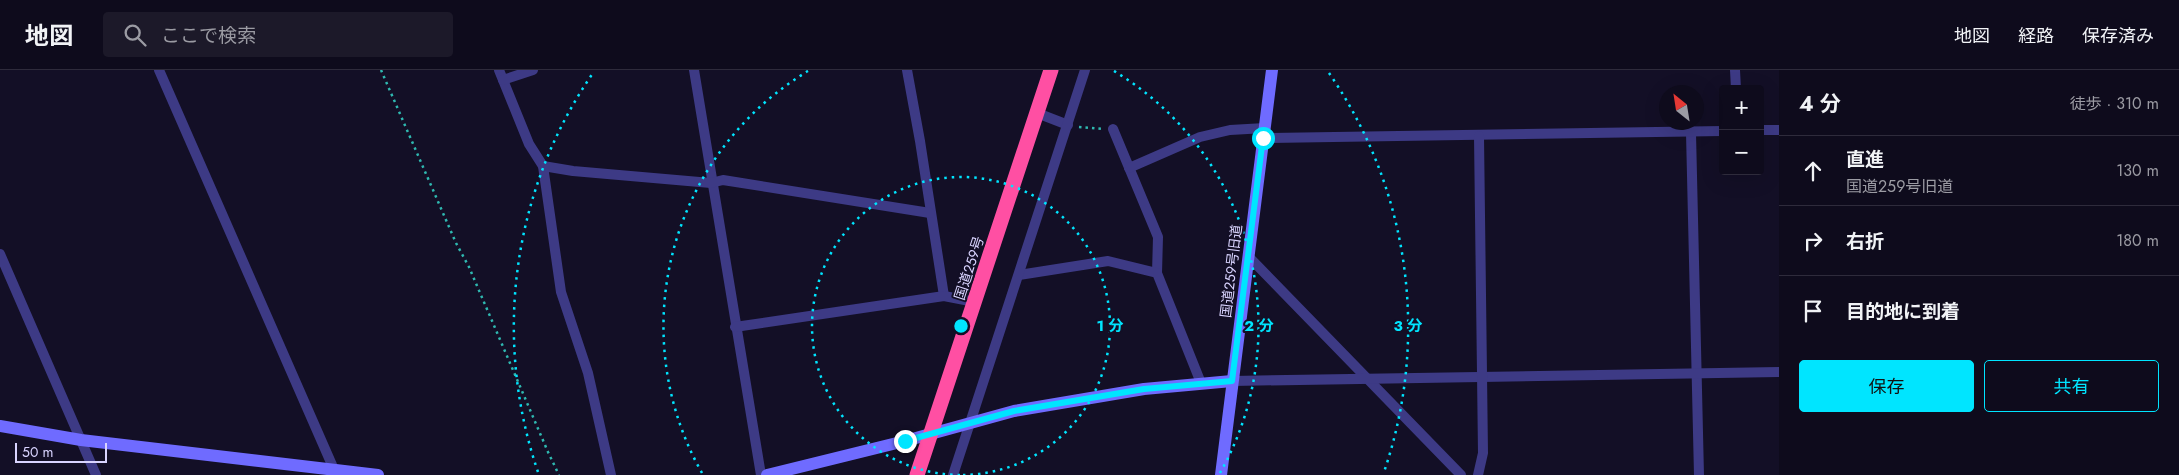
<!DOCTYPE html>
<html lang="ja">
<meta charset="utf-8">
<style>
body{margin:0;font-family:Jost,"Noto Sans JP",sans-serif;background:#1c1929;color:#f1f3f6}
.controls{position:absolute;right:15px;top:15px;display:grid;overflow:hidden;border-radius:5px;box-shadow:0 5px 20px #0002}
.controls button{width:45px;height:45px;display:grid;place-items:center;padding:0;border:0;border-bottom:1px solid #2e2b3b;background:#0e0b1c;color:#f1f3f6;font:25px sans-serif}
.compass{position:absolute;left:1659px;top:15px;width:45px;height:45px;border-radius:50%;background:#0e0b1c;box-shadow:0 5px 20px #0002;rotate:330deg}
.scale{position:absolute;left:15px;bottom:12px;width:92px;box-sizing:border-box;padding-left:5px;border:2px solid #d9d4ff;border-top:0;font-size:14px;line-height:18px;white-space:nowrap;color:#d9d4ff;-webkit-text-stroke:4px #130f26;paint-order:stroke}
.stop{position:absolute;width:15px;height:15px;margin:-11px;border:4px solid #00e5ff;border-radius:50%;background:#fff}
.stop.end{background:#00e5ff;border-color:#fff;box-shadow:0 1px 5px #0008}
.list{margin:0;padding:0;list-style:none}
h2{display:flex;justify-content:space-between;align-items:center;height:65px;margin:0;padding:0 20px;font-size:21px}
h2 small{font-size:16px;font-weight:400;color:#9b9ba3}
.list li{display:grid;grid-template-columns:32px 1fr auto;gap:15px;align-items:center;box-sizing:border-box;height:70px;padding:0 20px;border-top:1px solid #2e2b3b}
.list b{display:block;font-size:19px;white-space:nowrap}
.list p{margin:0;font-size:16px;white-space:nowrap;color:#9b9ba3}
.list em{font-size:16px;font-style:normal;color:#9b9ba3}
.actions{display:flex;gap:10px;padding:15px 20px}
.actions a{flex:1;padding:11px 0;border:1px solid #00e5ff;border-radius:5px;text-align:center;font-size:18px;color:#00e5ff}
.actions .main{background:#00e5ff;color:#111}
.icon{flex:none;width:28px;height:28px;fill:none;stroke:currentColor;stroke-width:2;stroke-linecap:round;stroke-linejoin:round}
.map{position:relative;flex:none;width:1779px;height:405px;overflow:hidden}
header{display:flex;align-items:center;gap:30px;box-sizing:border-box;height:70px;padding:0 25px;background:#0e0b1c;border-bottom:1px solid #2e2b3b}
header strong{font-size:24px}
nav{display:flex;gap:28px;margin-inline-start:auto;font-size:18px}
.search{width:350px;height:45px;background:#1c1929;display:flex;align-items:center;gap:12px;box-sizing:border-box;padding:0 18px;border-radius:5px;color:#9b9ba3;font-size:19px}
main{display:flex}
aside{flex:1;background:#0e0b1c}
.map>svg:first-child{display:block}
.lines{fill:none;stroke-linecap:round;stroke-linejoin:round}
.path{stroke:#2fb8b0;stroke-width:2.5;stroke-dasharray:2.5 4;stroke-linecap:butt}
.street{stroke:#3d3a85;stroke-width:10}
.secondary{stroke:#6f6bff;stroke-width:12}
.highway{stroke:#ff4fa3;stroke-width:15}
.route{stroke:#00e5ff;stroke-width:6}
.ring{fill:none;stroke:#00e5ff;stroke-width:2.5;stroke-dasharray:2.5 5}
.labels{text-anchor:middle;stroke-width:4;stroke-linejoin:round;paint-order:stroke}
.street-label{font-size:14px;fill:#d9d4ff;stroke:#130f26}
.centre{fill:#00e5ff;stroke:#130f26;stroke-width:2.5}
.ring-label{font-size:15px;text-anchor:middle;font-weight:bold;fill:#00e5ff;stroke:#130f26;stroke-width:4;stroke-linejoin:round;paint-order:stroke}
</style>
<header>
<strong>地図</strong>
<div class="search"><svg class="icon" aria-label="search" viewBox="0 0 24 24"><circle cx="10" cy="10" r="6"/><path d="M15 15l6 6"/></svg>ここで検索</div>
<nav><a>地図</a><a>経路</a><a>保存済み</a></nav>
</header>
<main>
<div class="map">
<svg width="1779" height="405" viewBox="0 0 1779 405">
<rect width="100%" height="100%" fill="#130f26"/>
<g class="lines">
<g class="path">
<path d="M381,0l75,173 13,24 79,185 11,23"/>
<path d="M1079,57l24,2"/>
</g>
<g class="street">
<path d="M159,0l177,404"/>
<path d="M499,0l30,74 14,22 18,126 27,81 23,102"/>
<path d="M694,0l67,405"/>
<path d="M907,0l13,71 24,155"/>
<path d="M1735,0l1,19"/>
<path d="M503,10l30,-10"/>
<path d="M1037,43l31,12"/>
<path d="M1113,59l45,108 -1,36"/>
<path d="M1760,60h19"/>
<path d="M1691,63l8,342"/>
<path d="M1263,68l460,-7"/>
<path d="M543,96l30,5 138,12 12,-3 207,33"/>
<path d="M1129,98l71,-31 30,-7 35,-2"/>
<path d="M0,184l96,221"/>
<path d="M1248,186l213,219"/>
<path d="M1019,205l89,-14 49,12 44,110"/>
<path d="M735,257l209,-31 31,6"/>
<path d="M1232,311l547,-9"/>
<path d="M953,405l132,-405"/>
<path d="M1478,405l5,-22 -4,-317"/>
</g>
<g class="secondary">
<path d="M0,356l81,14 297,35"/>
<path d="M767,405l138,-34 109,-30 130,-22 88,-8"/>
<path d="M1221,405l51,-405"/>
</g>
<path class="highway" d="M917,405l134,-405"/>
</g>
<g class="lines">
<path class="route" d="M905,371l109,-30 130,-22 88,-8 31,-243"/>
</g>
<g class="ring">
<path d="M960 405A149 149 0 1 1 962 405"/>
<path d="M702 403A298 298 0 0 1 808 1M1114 1A298 298 0 0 1 1220 403"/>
<path d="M538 402A447 447 0 0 1 593 3M1329 3A447 447 0 0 1 1384 402"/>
</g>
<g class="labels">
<g class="street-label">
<text transform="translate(969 198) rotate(-72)" y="5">国道259号</text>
<text transform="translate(1231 201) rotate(-83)" y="5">国道259号旧道</text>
</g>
</g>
<circle cx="961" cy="256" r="8" class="centre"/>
<g class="ring-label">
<text x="1110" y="261">1 分</text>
<text x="1259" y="261">2 分</text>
<text x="1408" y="261">3 分</text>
</g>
</svg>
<div class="controls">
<button>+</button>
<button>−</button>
</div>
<svg class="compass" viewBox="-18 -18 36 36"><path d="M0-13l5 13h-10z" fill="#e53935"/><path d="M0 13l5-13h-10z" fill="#9b9ba3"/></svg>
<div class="scale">50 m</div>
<div class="stop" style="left:1263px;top:68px"></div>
<div class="stop end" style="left:905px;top:371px"></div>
</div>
<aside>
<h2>4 分<small>徒歩 · 310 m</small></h2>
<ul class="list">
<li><svg class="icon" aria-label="ahead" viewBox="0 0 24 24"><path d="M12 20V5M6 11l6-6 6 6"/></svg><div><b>直進</b><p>国道259号旧道</p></div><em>130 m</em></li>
<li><svg class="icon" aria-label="right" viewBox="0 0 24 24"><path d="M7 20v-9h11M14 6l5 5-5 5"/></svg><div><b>右折</b></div><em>180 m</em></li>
<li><svg class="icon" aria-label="arrive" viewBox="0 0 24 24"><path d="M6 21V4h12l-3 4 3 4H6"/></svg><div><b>目的地に到着</b></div></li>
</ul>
<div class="actions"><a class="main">保存</a><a>共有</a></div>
</aside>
</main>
